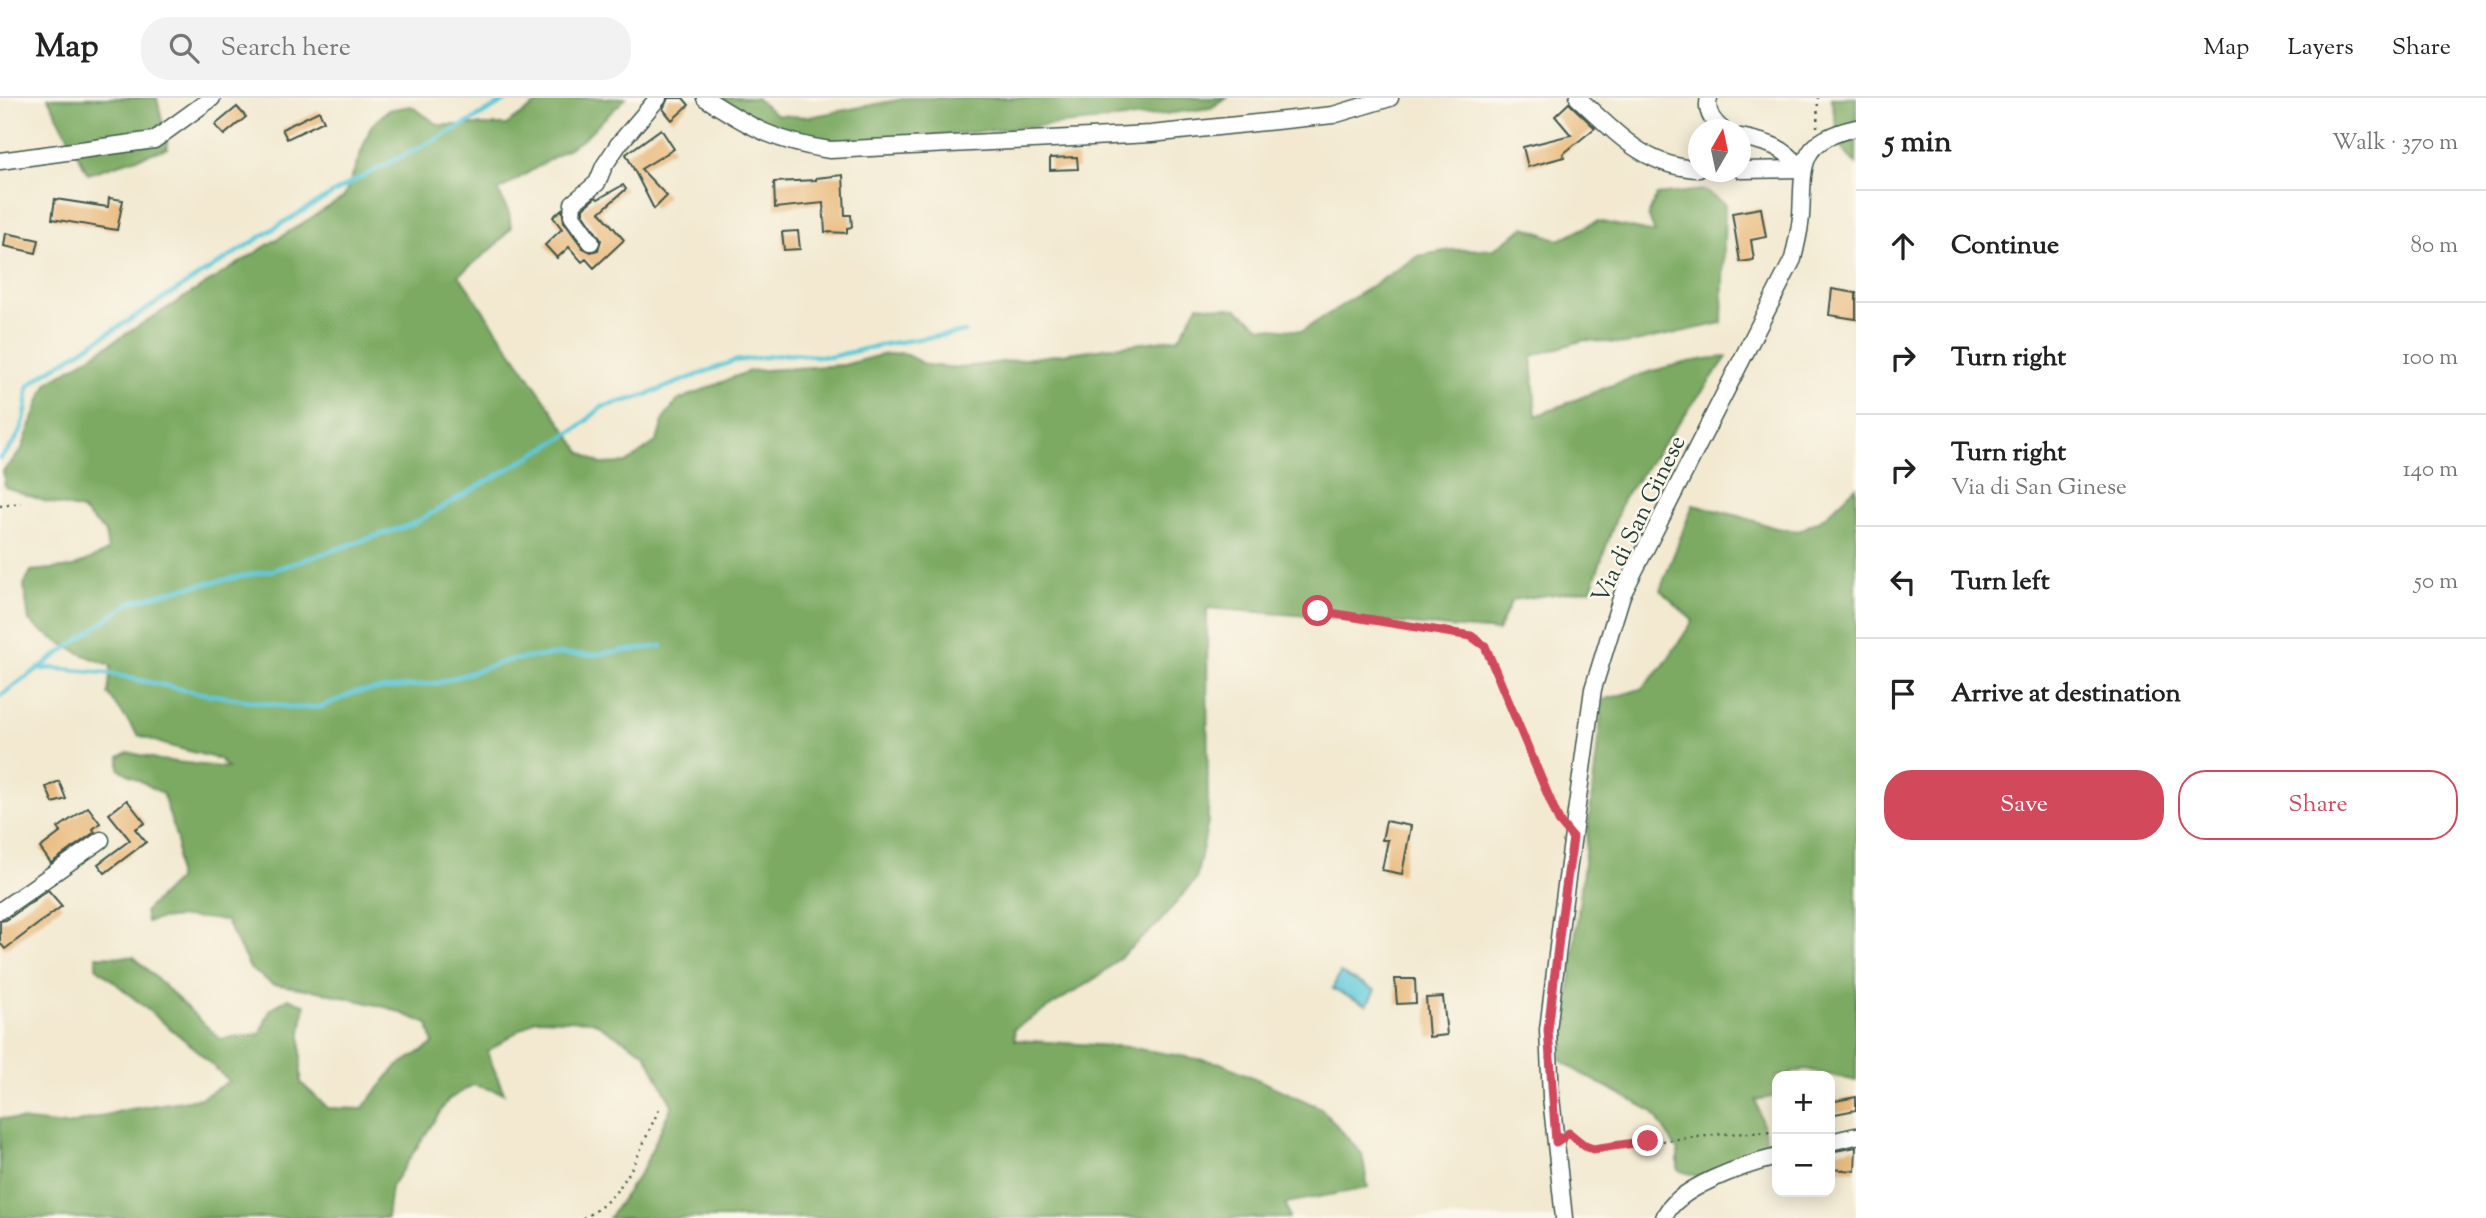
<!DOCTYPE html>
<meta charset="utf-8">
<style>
body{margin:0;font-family:"Sorts Mill Goudy",serif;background:#f2f2f2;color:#222}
.controls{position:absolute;right:21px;bottom:21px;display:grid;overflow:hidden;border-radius:14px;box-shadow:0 4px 18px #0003}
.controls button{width:63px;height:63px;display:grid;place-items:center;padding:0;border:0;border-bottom:2px solid #e0e0e0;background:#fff;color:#222;font:35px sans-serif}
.compass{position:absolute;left:1688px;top:21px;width:63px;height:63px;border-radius:50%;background:#fff;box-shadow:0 4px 18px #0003;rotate:9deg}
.stop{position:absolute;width:21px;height:21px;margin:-16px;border:5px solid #d1495b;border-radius:50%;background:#fff}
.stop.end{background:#d1495b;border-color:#fff;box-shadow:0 2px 7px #0008}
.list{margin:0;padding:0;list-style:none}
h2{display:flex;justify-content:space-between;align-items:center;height:91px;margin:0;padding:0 28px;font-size:30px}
h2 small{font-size:23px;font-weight:400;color:#767676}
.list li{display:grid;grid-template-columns:46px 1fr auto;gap:21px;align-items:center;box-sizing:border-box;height:112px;padding:0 28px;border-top:2px solid #e0e0e0}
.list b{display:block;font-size:26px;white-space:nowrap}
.list p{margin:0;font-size:23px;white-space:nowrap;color:#767676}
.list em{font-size:23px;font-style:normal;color:#767676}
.actions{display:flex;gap:14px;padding:21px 28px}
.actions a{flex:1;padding:16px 0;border:2px solid #d1495b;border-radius:28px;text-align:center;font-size:24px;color:#d1495b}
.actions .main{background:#d1495b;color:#fff}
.icon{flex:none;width:38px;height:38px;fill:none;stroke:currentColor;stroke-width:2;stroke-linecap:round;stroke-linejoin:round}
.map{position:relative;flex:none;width:1856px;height:1120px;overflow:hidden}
header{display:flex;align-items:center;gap:42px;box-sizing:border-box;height:98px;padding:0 35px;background:#fff;border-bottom:2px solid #e0e0e0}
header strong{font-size:33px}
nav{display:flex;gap:38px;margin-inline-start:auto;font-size:24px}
.search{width:490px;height:63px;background:#f2f2f2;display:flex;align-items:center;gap:18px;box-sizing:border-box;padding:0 24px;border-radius:28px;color:#767676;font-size:26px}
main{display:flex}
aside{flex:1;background:#fff}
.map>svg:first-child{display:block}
.forest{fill:#7baa62;stroke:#4d744b;stroke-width:2}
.water{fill:#5ec8d9;stroke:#3e8286;stroke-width:2}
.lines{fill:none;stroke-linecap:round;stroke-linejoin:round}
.stream{stroke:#5ec8d9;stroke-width:4.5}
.building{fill:#e9b97c}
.minor-casing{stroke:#3f574b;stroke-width:19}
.path{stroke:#3f574b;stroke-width:2.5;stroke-dasharray:2 5;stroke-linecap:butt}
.minor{stroke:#fff;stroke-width:16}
.route{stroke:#d1495b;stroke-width:9}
.labels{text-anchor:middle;stroke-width:5;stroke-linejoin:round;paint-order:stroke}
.street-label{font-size:24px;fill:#1f3d34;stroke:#fbf7ec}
</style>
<header>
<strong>Map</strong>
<div class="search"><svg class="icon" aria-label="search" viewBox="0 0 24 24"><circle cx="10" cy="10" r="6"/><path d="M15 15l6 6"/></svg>Search here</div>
<nav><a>Map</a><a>Layers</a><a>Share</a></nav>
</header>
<main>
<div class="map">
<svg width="1856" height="1120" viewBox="0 0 1856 1120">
<rect width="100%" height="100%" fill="#fbf7ec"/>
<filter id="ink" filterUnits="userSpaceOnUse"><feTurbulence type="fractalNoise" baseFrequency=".0143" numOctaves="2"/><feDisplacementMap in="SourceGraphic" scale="14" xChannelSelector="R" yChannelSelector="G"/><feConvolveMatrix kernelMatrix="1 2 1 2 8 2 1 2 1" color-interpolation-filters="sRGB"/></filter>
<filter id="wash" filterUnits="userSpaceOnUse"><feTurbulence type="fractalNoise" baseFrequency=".00686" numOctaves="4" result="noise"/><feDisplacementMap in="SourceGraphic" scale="28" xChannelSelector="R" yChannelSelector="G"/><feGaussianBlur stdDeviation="1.57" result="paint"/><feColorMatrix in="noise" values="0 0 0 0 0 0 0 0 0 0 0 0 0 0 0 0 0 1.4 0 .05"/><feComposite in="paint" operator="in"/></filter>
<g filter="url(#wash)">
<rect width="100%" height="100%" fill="#f2e9d0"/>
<g class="forest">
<path d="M48,0h109l11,50 -80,26z"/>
<path d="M545,0h81l-44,42 -84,51 11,22 2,15 -16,18 -36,29 122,177 20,12 25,-1 31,-22 7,-23 14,-18 71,-29 95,-6 36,-10 23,-2 23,12 32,3 221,-30 19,-33 39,4 24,18 41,4 116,-75 33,-6 43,-1 31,-22 34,13 39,-19 57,12 -7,-18 9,-20 46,-5 22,14 -3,119 -96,21 -42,-4 -52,16 4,60c63,-25 123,-55 191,-59l-104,142 -32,90 -79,11 -14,31 -291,-23 1,214 -12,57 -37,44 -60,53 -85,53 1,11 113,7 93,16 100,45 41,46 6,34 -82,15 3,15h-680l34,-49 29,-64 -27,-52 -53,-32 -56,-2 -49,33 17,41 -31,-8 -25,15 -57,87 -4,31h-387v-100l67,7 58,-15 76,-12 28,-17 -36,-34 -97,-80v-11l38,1 86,82 40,-5 10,-24 18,-12 17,7 -4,27v51l27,25 34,1 34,-42 37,-23 -5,-20 -39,-16 -71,-17 -46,-7 -22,-16 -24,-47c-27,-4 -52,-6 -79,1l-2,-11 32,-31v-40l-14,-46 -44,-25v-12l9,-5 32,8 68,8 -9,-9 -53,-14 -28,-10 -30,-41 3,-29c-32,-10 -57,-23 -82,-44l-5,-36 7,-14 42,-4 35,-16 -3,-19 -23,-22 -38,-9 -39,-14 -2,-16 18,-20 21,-56 6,-12 296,-186 27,-71 17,-16 23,-4 28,19h67z"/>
<path d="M714,0h42l20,17 33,2 99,-19h318l-15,10 -54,7 -329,31 -49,-11z"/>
<path d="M1831,0h25v66l-15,-16z"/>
<path d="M1856,389v594l-51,-12 -15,5v2h-13v20l-21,4 12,46 -69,31 -21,-7v-19l-26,-40 -72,-38 -19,-13 42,-360 38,-11 22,-23 30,-45 -33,-31 33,-85 46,11 37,12 23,3 26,-14z"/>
</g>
<path class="water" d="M1340,875l35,17 -8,15 -35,-16z"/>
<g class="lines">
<g class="stream">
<path d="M0,360c23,-20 27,-41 28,-71l13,-11 240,-152 71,-42 117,-60 41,-24"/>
<path d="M43,571l6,-1 58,5 87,19 101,16 26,-1 35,-15 82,-9 72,-23 51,-6 30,1 71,-9"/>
<path d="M0,598l131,-94 43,-12 99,-20 140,-46 139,-80 26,-16 24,-21 38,-10 94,-36 54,-7 42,3 56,-13 79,-12"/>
</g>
</g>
<g id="blocks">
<g class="building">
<path d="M668,0h15l6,7 -17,15 -9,-11z"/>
<path d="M1569,5l26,25 -32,26 1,3 -36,10 -5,-20 48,-12 -16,-19z"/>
<path d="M237,9l9,10 -22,18 -9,-10z"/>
<path d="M319,13l5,10 -37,18 -5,-10z"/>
<path d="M661,31l13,20 -33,20 26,27 -13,13 -28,-55z"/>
<path d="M1077,59l1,12 -28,1v-12z"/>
<path d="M843,77l2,40h6l1,12 -5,1v5l-22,-1 -2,-29 -48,5 -1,-26 42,-2v-2z"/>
<path d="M623,87l3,4 -26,23 24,28 -30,28 -8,-9 -4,3 -13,-15 -12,11 -12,-13 17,-16 -9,-12 9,-8 2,13 19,26 8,4 7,-2 3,-10 -18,-27v-5l13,-11 2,2z"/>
<path d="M109,100l14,2 -6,30 -65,-11 3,-20 53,8z"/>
<path d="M1761,110l5,29 -15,3 3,20 -14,2 -8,-49z"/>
<path d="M798,133l2,18 -16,1 -2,-18z"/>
<path d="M6,135l33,7 -3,13 -32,-7z"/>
<path d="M1832,191l24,4v26l-27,-4z"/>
<path d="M59,683l7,18 -13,4 -7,-16z"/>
<path d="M127,702l18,23 -10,6 11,13 -41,31 -7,-9 32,-24 -21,-26z"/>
<path d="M88,709l12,16 -7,6 2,3 -44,31 -11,-15 21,-16 -3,-4z"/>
<path d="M1386,723l25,5 -9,48 -20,-4 6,-30h-6z"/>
<path d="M48,792l14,16 -57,43 -5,-6v-22l6,-1z"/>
<path d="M1395,881h20l1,24 -19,1z"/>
<path d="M1443,899l4,38 -18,2 -3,-39z"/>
<path d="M1856,999v13l-26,5v-13z"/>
<path d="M1856,1049l-1,24 -25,-2v-17z"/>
</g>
</g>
</g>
<g filter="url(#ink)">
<use href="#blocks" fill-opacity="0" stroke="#3f574b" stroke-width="2"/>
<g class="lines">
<defs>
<g id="minor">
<path d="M705,0c45,29 71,44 125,52l321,-16 182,-19 57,-17"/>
<path d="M1578,0c38,34 66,69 121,71"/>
<path d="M1709,0c-4,14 4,24 14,32"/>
<path d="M1741,39c28,6 42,9 61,32"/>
<path d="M0,63l154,-21 58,-42"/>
<path d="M1741,72l61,-1"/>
<path d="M591,144l-19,-26 1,-13 24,-20 7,-17 14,-21 40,-47"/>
<path d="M0,813l101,-71"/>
<path d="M1830,1044l26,-6"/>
<path d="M1564,1120l-13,-121 -3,-67 13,-108 32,-233 29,-94 171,-336c3,-14 7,-28 8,-43 3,-50 -5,-75 55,-88"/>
<path d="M1664,1120c11,-31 84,-54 113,-61"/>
</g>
</defs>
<use href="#minor" class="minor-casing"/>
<g class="path">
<path d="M1817,29l1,-29"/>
<path d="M0,408l21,-3"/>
<path d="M1318,513l153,25 14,10 75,177"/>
<path d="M1570,1036l15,12 8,3 130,-15 54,-2"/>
<path d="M583,1120c47,-24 55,-69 78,-112"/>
</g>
<use href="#minor" class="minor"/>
</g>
</g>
<g class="lines" filter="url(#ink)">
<path class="route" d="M1318,513l153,25 14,10 74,175 14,17 -12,84 -13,108 8,112 13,-9 16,13 8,3 55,-8"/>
</g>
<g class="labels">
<g class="street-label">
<text transform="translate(1638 421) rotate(-64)" y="8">Via di San Ginese</text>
</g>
</g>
</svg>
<div class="controls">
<button>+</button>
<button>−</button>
</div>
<svg class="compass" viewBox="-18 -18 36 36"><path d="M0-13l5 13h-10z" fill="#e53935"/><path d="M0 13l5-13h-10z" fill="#767676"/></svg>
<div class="stop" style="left:1318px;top:513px"></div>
<div class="stop end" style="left:1648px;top:1043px"></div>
</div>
<aside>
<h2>5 min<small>Walk · 370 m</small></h2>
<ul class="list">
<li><svg class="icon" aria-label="ahead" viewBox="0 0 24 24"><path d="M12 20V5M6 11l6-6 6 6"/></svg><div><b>Continue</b></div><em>80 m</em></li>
<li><svg class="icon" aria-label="right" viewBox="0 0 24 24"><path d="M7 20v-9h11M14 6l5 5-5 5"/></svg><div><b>Turn right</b></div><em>100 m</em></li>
<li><svg class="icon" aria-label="right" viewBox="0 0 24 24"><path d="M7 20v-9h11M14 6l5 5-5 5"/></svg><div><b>Turn right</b><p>Via di San Ginese</p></div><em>140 m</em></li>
<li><svg class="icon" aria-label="left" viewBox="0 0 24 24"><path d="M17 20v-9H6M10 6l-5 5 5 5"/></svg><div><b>Turn left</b></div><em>50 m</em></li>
<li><svg class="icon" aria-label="arrive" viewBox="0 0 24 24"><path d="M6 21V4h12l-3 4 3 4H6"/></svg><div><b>Arrive at destination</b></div></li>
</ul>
<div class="actions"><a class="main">Save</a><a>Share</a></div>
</aside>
</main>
